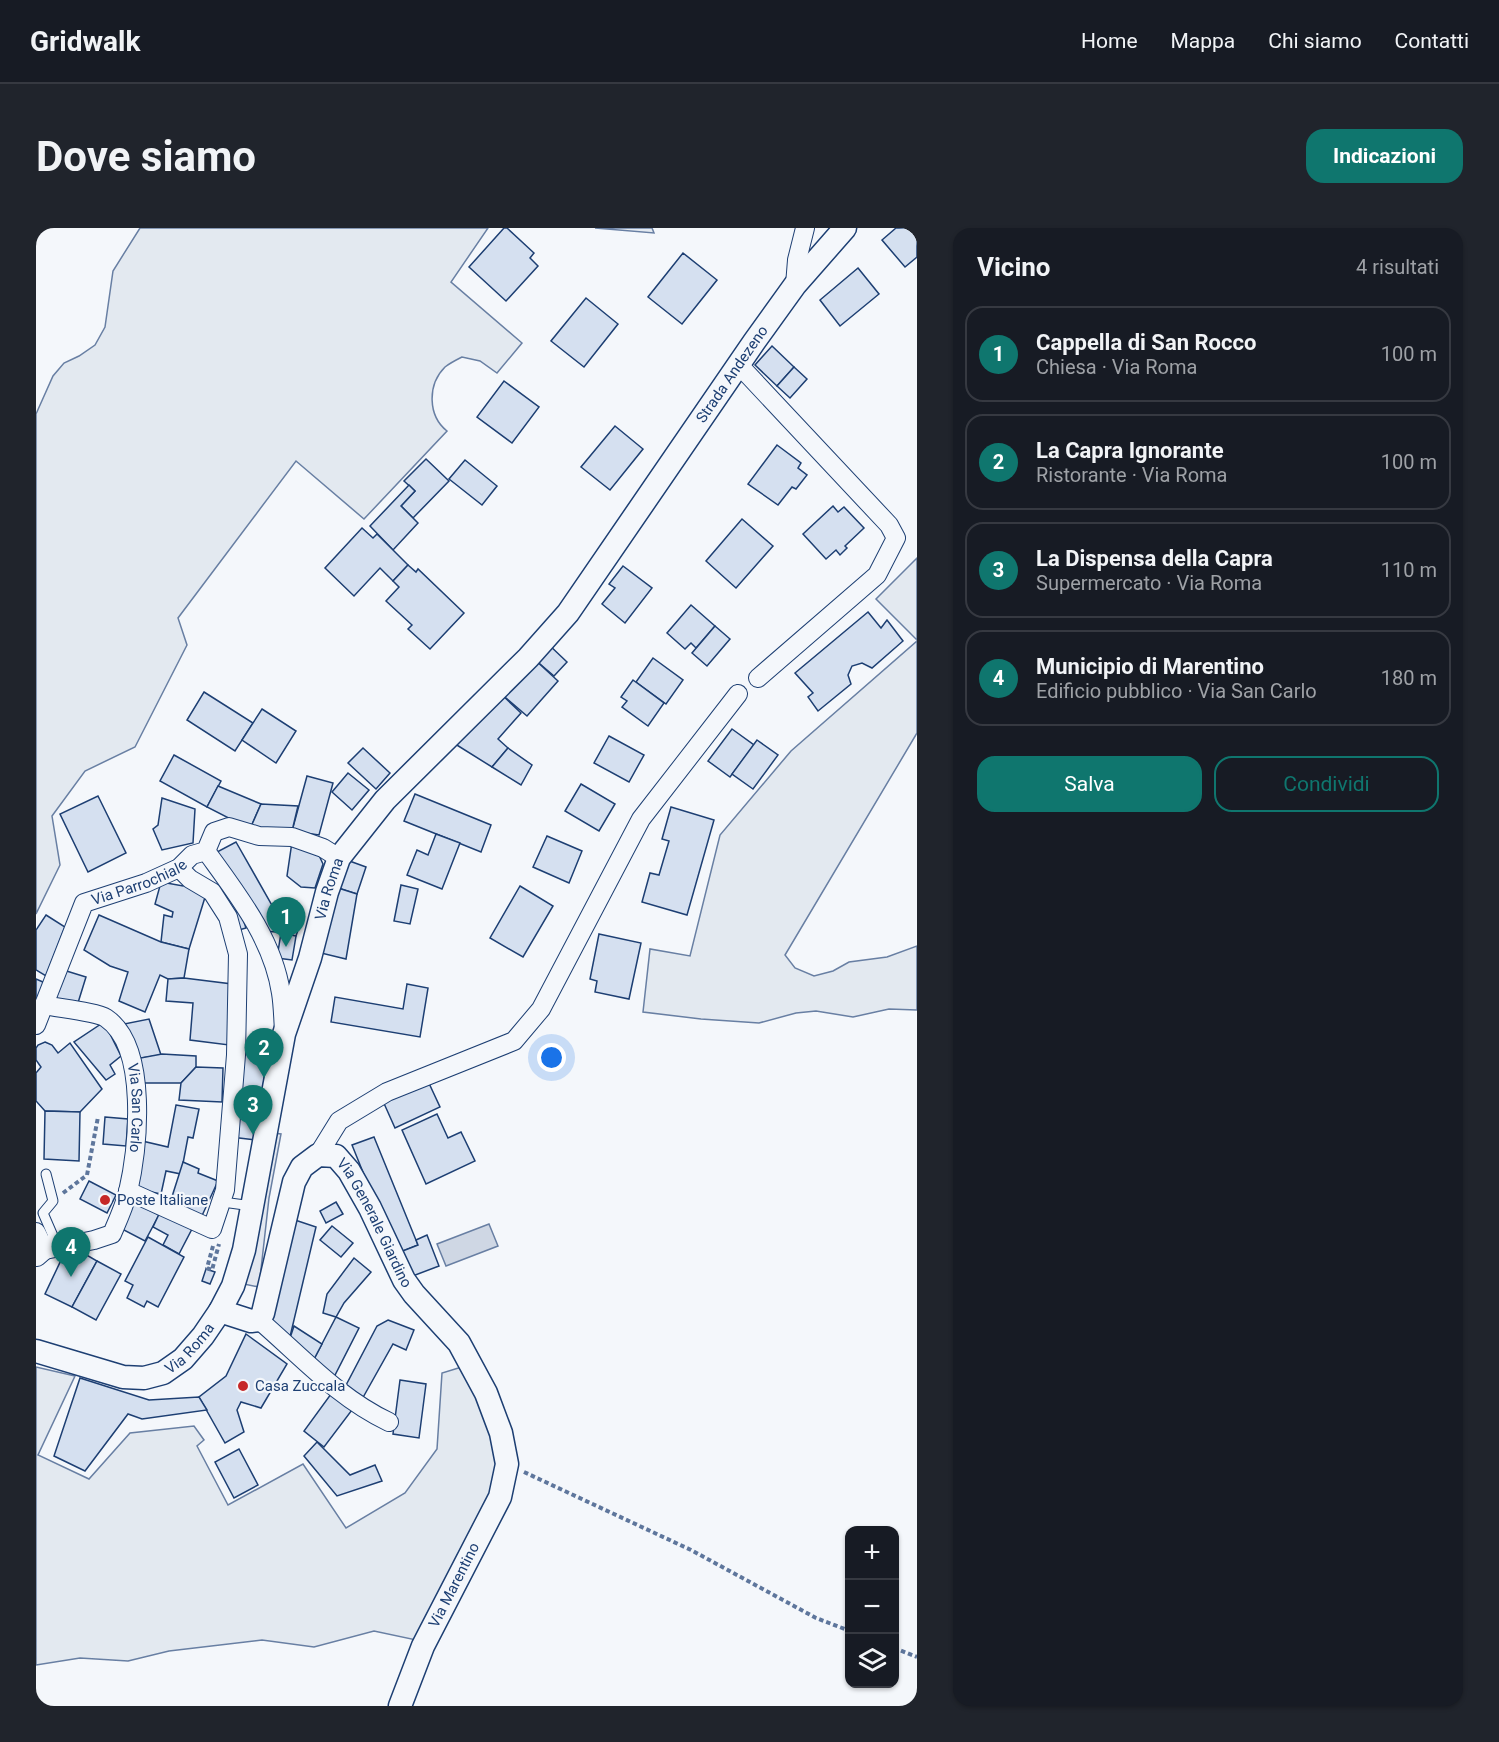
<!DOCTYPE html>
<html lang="it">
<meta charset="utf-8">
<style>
body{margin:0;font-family:Roboto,sans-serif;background:#20242c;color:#f1f3f6}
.controls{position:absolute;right:18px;bottom:18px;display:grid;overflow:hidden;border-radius:12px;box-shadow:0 2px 4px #0004}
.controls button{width:54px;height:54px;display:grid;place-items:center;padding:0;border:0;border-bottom:2px solid #363941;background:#171b24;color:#f1f3f6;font:30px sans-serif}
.you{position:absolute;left:516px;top:830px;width:21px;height:21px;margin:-15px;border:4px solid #fff;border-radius:50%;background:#1a73e8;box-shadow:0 0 0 9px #1a73e833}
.badge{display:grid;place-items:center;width:39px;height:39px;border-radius:50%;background:#0f766e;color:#fff;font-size:20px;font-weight:700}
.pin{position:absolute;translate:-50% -50px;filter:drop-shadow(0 2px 3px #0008)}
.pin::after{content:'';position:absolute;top:32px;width:21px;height:18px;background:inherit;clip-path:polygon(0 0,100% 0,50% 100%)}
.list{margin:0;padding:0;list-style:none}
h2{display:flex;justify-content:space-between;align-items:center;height:78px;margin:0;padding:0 24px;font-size:26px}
h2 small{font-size:20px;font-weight:400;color:#9ea1a6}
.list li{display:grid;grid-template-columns:39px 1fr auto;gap:18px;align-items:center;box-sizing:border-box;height:96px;margin:0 12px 12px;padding:0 12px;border:2px solid #363941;border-radius:18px}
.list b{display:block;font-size:22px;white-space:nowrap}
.list p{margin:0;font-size:20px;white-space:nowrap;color:#9ea1a6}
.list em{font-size:20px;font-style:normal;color:#9ea1a6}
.actions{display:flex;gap:12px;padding:18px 24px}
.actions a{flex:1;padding:14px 0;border:2px solid #0f766e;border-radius:18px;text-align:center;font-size:21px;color:#0f766e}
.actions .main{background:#0f766e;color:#fff}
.icon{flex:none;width:33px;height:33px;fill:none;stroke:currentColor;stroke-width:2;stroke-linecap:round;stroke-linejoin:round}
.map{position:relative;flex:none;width:881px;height:1478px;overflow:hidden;border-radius:18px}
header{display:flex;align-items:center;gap:36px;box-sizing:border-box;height:84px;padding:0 30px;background:#171b24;border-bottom:2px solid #363941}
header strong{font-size:28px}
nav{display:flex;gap:33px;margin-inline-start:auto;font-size:21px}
.intro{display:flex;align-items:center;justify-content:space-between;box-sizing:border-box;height:144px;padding:0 36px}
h1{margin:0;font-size:42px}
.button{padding:15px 27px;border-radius:18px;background:#0f766e;color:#fff;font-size:21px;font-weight:700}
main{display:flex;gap:36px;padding:0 36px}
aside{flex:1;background:#171b24;border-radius:18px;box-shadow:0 2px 4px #0004}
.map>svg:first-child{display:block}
.green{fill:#e3e9f0;stroke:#687fa3;stroke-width:1.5}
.parking{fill:#e3e8f0;stroke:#687fa3;stroke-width:1.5}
.water{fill:#cfd7e4;stroke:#687fa3;stroke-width:1.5}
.building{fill:#d5e0f0;stroke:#1d3f73;stroke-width:1.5}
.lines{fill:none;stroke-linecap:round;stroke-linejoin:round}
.service-casing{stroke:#1d3f73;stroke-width:11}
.minor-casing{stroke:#1d3f73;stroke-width:20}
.tertiary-casing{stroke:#1d3f73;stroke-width:25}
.path{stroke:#5e769c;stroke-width:4;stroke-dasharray:4.5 3;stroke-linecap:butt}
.service{stroke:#f4f7fb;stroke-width:9}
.minor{stroke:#f4f7fb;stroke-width:18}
.tertiary{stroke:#f4f7fb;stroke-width:22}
.poi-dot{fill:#c62828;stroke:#f4f7fb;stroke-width:2}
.labels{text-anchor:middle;stroke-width:4.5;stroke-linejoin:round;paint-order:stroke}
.street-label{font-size:15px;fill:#1d3f73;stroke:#f4f7fb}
.poi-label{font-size:15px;fill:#1d3f73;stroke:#f4f7fb;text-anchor:start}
</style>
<header>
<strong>Gridwalk</strong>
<nav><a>Home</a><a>Mappa</a><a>Chi siamo</a><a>Contatti</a></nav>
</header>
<div class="intro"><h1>Dove siamo</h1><a class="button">Indicazioni</a></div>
<main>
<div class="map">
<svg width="881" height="1478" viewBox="0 0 881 1478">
<rect width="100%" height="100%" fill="#f4f7fb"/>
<g class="green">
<path d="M104,0h348l-37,54 71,61 -25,30 -17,-12 -18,-4c-6,3 -12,6 -17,10 -18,18 -17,49 2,64l-83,88 -68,-58 -118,157 9,27 -52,102 -50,24 -33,45 8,49 -24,49v-500l17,-38 11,-13 15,-7 16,-11 10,-18 8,-56z"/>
<path d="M559,0h57l2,5z"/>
<path d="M881,330v82l-41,-41z"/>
<path d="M881,413v92l-132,222 10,13 19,8 19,-5 16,-9 38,-5 30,-11v64l-28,-1 -36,8 -37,-6 -20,2 -37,10 -58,-4 -58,-7 7,-63 40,7 30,-121 71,-84z"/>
<path d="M429,1138l28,66 8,43 -85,165 -42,-9 -60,16 -52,-7 -93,11 -41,10 -48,-3 -44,7v-298l39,9 -37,79 51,24 41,-46 64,-7 10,14 -7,6 31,59 75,-41 43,64 59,-35 32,-44 5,-76z"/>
</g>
<path class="parking" d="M229,904l16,2 -12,64 -10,89 -25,-5z"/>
<path class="water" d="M453,996l9,22 -52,20 -9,-22z"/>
<g class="building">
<path d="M468,0h3l27,25 -4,5 8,8 -32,35 -37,-34z"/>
<path d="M860,0h21v29l-12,10 -23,-27z"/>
<path d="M647,25l34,27 -35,44 -34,-27z"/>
<path d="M822,40l21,26 -39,32 -20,-26z"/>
<path d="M550,70l32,26 -34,43 -33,-26z"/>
<path d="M736,118l22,21 -17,19 -22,-21z"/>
<path d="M758,139l13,12 -17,19 -13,-12z"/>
<path d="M468,153l35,26 -27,36 -35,-26z"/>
<path d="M579,198l28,23 -33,41 -29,-23z"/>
<path d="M741,217l24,18 -3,5 9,7 -11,14 -4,-2 -14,18 -30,-21z"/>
<path d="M390,231l23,22 -36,37 -12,-12 14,-15 -11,-10z"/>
<path d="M429,232l32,26 -15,19 -33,-26z"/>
<path d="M373,257l6,6 -14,15 17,17 -25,27 -23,-24z"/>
<path d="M797,278l5,6 6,-5 20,21 -19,18 2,2 -7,7 -4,-5 -10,9 -23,-25z"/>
<path d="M706,291l31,27 -37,42 -30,-27z"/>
<path d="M326,300l11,10 4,-4 31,31 -15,16 -13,-13 -26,28 -29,-28z"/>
<path d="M372,337l8,7 2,-3 46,44 -34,36 -22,-20 4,-4 -26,-24 13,-14 -6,-6z"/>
<path d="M587,338l29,22 -27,35 -23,-19 13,-16 -6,-4z"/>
<path d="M655,377l24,21 -19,22 -5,-5 -6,6 -18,-16z"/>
<path d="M832,384l13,16 6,-8 16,21 -31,27 -10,-5 -10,3 -4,9 3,9 -33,27 -10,-14 5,-4 -18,-20z"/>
<path d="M679,398l15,13 -23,27 -15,-13z"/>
<path d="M511,415l20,19 -13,14 -21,-18z"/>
<path d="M497,430l25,23 -31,35 -28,-24z"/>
<path d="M617,430l30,22 -17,24 -30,-22z"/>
<path d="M597,452l31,23 -16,23 -26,-19 5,-6 -6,-4z"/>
<path d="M168,464l49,31 -18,28 -48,-31z"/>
<path d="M463,464l22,21 -23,26 10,9 -16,19 -40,-25z"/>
<path d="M226,481l34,22 -20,32 -34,-23z"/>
<path d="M696,501l22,16 -24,32 -22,-16z"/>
<path d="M573,508l35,19 -15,27 -35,-19z"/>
<path d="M721,512l21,15 -25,34 -21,-15z"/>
<path d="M327,520l27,25 -14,16 -28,-26z"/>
<path d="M472,520l24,17 -11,20 -29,-18z"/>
<path d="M138,527l47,26 -14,26 -47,-26z"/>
<path d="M312,545l21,17 -17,20 -20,-18z"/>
<path d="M271,548l26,7 -14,52 -27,-4z"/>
<path d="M545,556l34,20 -16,27 -34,-20z"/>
<path d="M182,558l43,18 -11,25 -43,-22z"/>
<path d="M379,566l76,31 -10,27 -77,-31z"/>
<path d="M62,568l28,57 -38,19 -28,-58z"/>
<path d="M126,570l33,11 -2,34 -31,7 -9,-21 5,-4z"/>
<path d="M225,576l37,2 -6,25 -42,-2z"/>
<path d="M635,579l43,13 -27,95 -45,-13 8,-29 9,2 10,-34 -7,-2z"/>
<path d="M400,606l24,9 -18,46 -35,-14 10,-25 11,5z"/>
<path d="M511,608l35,15 -13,32 -36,-16z"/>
<path d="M200,614l37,65 7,2 -4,23 -13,-1 -46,-79z"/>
<path d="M256,614l24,7 7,15 -8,24 -14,-1 -14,-11z"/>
<path d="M308,631l22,8 -9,27 -22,-7z"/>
<path d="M125,654l22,4 3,-4 20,12 -17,55 -28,-7 3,-27 8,2 1,-5 -18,-8z"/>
<path d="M365,657l17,4 -8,35 -16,-3z"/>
<path d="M484,658l33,20 -30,51 -33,-19z"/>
<path d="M299,659l22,7 -11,65 -25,-6z"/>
<path d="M244,681l24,4 -8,23 -20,-4z"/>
<path d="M204,682l6,18 -11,3 -6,-18z"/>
<path d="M10,687l19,12 -19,49 -10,-6v-40z"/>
<path d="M63,687l62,27 28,7 -5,29 -16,1 -8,-4 -15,37 -26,-11 9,-29 -18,-6 -26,-16z"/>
<path d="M245,705l15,3 -4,24 -15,-2z"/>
<path d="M563,706l42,9 -12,56 -34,-7 2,-11 -7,-2z"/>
<path d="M24,741l26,8 -9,29 -25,-7z"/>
<path d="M148,750l48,6 -3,61 -39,-5 3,-37 -27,-2 2,-22z"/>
<path d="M0,751l9,4 -9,22z"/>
<path d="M371,756l21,4 -8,49 -89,-15 4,-25 68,12z"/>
<path d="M113,791l12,36 -26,4 -11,-35z"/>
<path d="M68,794l17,34 -11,9 5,9 -9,6 -32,-38z"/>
<path d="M9,814l7,3 6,8 12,-10 32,46 -22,23 -35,-1 -9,-10v-28l5,-6 -5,-7v-12l2,-3z"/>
<path d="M209,818l23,3 -12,91 -25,-3z"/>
<path d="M126,826l34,2v11l-15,16h-40l-6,-24z"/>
<path d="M160,839l27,1 -1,34 -43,-2 2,-17z"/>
<path d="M391,851l13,28 -45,21 -13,-29z"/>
<path d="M140,877l23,4 -6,29 -5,-1 -7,37 -15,-3 -5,23 -29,-6 10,-47 26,6z"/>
<path d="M9,883l35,1 -1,49 -35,-2z"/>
<path d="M401,886l11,24 13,-6 14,29 -49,23 -24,-54z"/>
<path d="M69,889l23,2 -2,27 -23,-2z"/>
<path d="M338,909l44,108 -22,9 -44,-109z"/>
<path d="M147,934l16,7 -1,4 20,8 -18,39 -30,-17z"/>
<path d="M53,953l27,14 -9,18 -27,-14z"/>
<path d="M98,974l25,13 -14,26 -25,-13z"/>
<path d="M300,974l7,12 -17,9 -6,-12z"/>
<path d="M125,982l32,17 -14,27 -16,-9 5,-10 -15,-8z"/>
<path d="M256,991l24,8 -27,114 -21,-20z"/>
<path d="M296,998l21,17 -12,14 -21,-17z"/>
<path d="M391,1007l12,31 -29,11 -10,-25 18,-7 -2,-5z"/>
<path d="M112,1009l36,20 -26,50 -11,-6 -3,6 -17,-9 6,-13 -8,-4z"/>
<path d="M42,1022l19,11 -25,46 -27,-13 18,-38 11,5z"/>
<path d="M318,1030l17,14 -27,31 -8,14 -13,-4 4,-19z"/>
<path d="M61,1033l24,13 -25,46 -24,-13z"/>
<path d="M170,1041l9,3 -5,12 -8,-3z"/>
<path d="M300,1089l23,11 -26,51 -20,-18z"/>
<path d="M352,1092l26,10 -8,20 -13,-6 -32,57 -17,-12 33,-63z"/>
<path d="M258,1098l28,18 -9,17 -24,-20z"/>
<path d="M210,1106l41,30 -26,44 -20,-6 -4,8 7,22 -19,11 -26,-46 27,-21z"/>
<path d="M44,1150l69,22 50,-3 8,13 -65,9 -14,-5 -43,57 -31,-15z"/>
<path d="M364,1152l26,4 -7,54 -26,-4z"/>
<path d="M295,1166l21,16 -28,37 -20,-16z"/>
<path d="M281,1214l33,33 25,-10 7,16 -45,15 -33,-40z"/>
<path d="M203,1221l19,36 -24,13 -19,-36z"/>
</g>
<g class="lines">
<defs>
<g id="service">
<path d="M194,975l22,3"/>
<path d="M9,1022l8,-14 -10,-23 10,-12 -7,-27"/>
</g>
<g id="minor">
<path d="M759,57l2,-25 8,-32"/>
<path d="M702,136l151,161 7,13 -19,37 -119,103"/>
<path d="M170,623c31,43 67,88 75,142 2,12 2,24 3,37"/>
<path id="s1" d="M8,777c13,3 53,7 62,13 43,29 32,130 22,174 -4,15 -10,28 -16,42l-18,6 -49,10"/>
<path id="s2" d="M0,797l48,-122 62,-20 33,-15 13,-13 14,-4 8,-19 15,-5 30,9 33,1 31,11 16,10"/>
<path d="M282,927l21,-34 48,-29 127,-51 27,-32 100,-190 97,-125"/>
<path d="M92,963l84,38 13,-39 11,-135 2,-101 -10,-37 -16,-25 -22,-13 -11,-11"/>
<path d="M0,1004l9,18 -8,7"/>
<path d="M223,1092c42,36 79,78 130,102"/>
</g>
<g id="tertiary">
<path id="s3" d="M184,1083l31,10 8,-1 4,-7 31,-131 8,-15 16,-12 18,1 13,15 21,37 34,72 10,14 45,49 27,50 15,40 6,31 -7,33 -77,149 -23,60"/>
<path id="s4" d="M0,1123l87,26 21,1 19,-5 20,-14 20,-23 17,-25 13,-25 11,-36 40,-216 26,-76 17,-66 12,-34 46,-58 143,-142 40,-45 186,-271 41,-57 50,-57"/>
</g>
</defs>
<use href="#service" class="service-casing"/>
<use href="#minor" class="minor-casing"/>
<use href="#tertiary" class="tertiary-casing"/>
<g class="path">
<path d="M27,965l24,-18 11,-58"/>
<path d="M177,1018l-6,22 5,2 7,-26"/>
<path d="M488,1244l167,78 125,68 34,13"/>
<path d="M858,1420l23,9"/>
</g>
<use href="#service" class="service"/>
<use href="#minor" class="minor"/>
<use href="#tertiary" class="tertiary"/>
</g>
<g class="poi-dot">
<circle cx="69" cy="972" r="6"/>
<circle cx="207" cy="1158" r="6"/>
</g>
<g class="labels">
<g class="street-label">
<text dy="5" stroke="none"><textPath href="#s4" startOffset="1312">Strada Andezeno</textPath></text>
<text dy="5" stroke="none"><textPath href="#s2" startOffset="190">Via Parrochiale</textPath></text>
<text dy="5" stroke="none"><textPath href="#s4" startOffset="654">Via Roma</textPath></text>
<text dy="5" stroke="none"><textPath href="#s1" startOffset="162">Via San Carlo</textPath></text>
<text dy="5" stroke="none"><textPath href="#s3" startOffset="316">Via Generale Giardino</textPath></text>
<text dy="5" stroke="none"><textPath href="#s4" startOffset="168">Via Roma</textPath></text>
<text transform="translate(418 1357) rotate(-63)" y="5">Via Marentino</text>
</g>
<g class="poi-label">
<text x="81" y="977">Poste Italiane</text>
<text x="219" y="1163">Casa Zuccala</text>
</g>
</g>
</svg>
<div class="controls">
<button>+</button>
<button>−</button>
<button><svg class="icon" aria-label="layers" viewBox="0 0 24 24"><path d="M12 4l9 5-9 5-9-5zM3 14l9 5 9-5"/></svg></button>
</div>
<div class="you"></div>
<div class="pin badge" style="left:250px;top:719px">1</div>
<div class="pin badge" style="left:228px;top:850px">2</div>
<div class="pin badge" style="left:217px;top:907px">3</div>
<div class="pin badge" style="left:35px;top:1049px">4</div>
</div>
<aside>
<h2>Vicino<small>4 risultati</small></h2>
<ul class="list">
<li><span class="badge">1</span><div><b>Cappella di San Rocco</b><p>Chiesa · Via Roma</p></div><em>100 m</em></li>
<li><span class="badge">2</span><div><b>La Capra Ignorante</b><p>Ristorante · Via Roma</p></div><em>100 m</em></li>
<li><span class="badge">3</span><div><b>La Dispensa della Capra</b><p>Supermercato · Via Roma</p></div><em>110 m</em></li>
<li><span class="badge">4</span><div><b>Municipio di Marentino</b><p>Edificio pubblico · Via San Carlo</p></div><em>180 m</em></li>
</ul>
<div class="actions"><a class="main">Salva</a><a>Condividi</a></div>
</aside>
</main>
